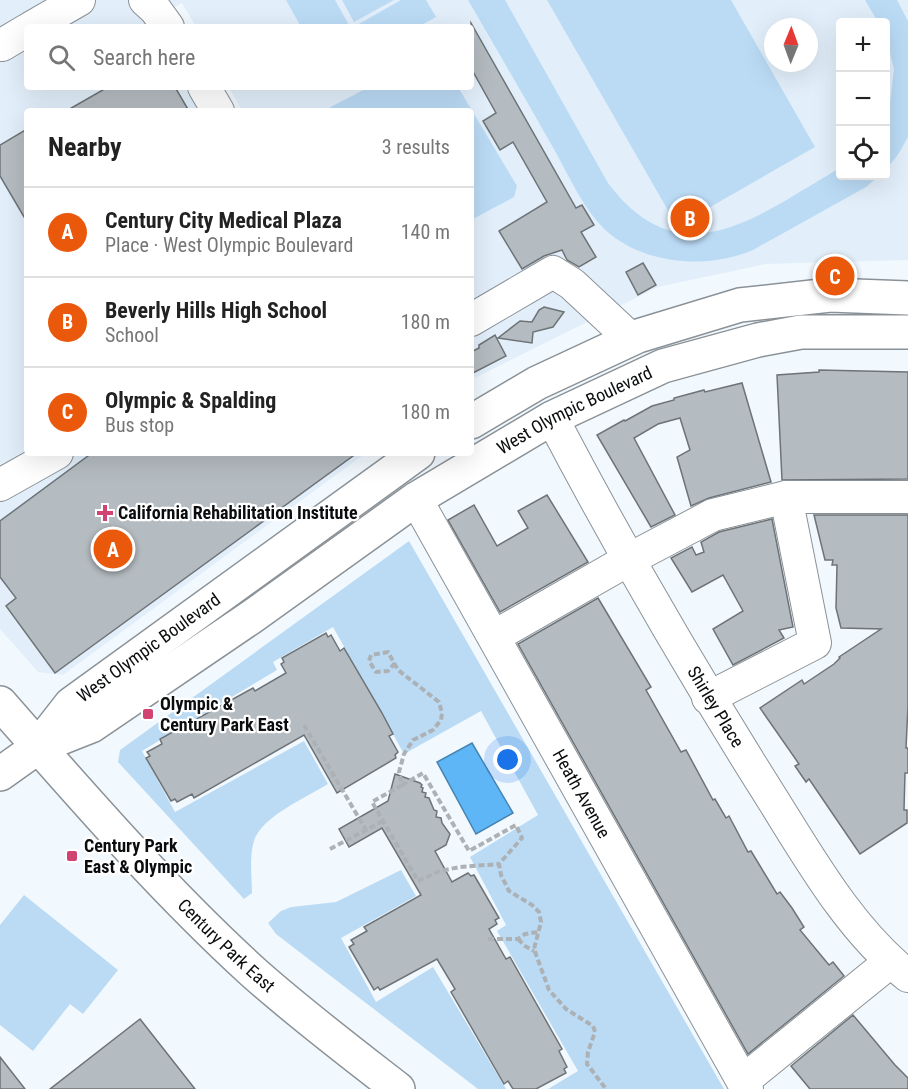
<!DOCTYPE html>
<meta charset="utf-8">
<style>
body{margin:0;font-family:"Roboto Condensed",sans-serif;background:#f2f2f2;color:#222}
.controls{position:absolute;right:18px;top:18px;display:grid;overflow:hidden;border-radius:6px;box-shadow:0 6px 24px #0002}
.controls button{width:54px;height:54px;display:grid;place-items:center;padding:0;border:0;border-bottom:2px solid #e0e0e0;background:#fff;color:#222;font:30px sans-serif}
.compass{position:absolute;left:764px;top:18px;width:54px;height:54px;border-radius:50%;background:#fff;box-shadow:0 6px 24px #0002;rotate:1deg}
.you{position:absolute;left:508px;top:760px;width:21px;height:21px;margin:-15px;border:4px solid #fff;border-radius:50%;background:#1a73e8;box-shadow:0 0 0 9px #1a73e833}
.badge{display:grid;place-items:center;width:39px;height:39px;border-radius:50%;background:#ea580c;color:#fff;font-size:20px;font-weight:700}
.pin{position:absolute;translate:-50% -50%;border:3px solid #fff;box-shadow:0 2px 6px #0006}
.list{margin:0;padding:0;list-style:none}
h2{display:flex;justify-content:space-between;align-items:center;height:78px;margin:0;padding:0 24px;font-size:26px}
h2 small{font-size:20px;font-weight:400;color:#767676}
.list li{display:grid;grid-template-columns:39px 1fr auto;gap:18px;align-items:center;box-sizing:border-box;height:90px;padding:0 24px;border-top:2px solid #e0e0e0}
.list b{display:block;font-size:22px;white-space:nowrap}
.list p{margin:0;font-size:20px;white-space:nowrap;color:#767676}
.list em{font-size:20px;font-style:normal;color:#767676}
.icon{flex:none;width:33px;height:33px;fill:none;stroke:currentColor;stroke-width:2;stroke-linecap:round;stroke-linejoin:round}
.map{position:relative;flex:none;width:908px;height:1089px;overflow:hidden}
.search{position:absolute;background:#fff;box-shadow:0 6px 24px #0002;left:24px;top:24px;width:450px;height:66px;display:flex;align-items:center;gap:15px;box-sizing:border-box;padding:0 21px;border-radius:6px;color:#767676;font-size:22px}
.panel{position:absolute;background:#fff;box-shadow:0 6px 24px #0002;left:24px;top:108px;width:450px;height:348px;border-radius:6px}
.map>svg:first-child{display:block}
.built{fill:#e2effa;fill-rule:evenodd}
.green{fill:#bbdbf5}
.water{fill:#5fb6f7;stroke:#4683b1;stroke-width:1.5}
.building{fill:#b5bcc1;stroke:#6d7377;stroke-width:1.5}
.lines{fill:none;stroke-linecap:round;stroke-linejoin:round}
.minor-casing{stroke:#8b9297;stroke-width:34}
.major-casing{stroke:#8b9297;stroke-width:36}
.path{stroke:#acb1b5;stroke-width:4;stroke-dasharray:6 3;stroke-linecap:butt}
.minor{stroke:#fff;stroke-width:32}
.major{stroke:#fff;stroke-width:33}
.poi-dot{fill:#d04372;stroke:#fff;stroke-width:2}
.labels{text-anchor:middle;stroke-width:4.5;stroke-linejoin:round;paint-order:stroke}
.street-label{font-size:18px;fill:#0a0c0e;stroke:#fff}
.poi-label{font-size:18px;font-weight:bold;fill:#0a0c0e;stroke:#fff;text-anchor:start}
</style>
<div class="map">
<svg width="908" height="1089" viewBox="0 0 908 1089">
<rect width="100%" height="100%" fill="#f2f9fe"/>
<path class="built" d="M0,0h908v260l-142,4 -108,23 -187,93v-269h-229l-13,-24h242v-60h-275l-14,-24 -30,17 4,7h-129v60h164l14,24h-178v342h339l-303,222 -25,-3 -38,-43zM840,22h46v154h-46zM773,27h36v36h-36z"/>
<g class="green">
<path d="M286,0h49l15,27h-49z"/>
<path d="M342,0h52l-40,22z"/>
<path d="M401,0h25l10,17 -18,10h-60l-1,-2z"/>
<path d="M468,0h37l103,183c74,99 153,30 232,-15v8h39l-13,11 -113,63c-44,19 -105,15 -143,-16 -25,-21 -40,-56 -55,-83 -29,-51 -58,-101 -87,-151z"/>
<path d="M547,0h184l84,147 -138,79z"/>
<path d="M865,0h32l11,21v116l-11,19 -11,13v-52l4,-14 4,-34 -8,-31v-16h-8z"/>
<path d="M369,87h89l59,99 -3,11 -43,23v-109h-148z"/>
<path d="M409,541l315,548h-176l30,-18 -81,-140 9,-6 -36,-68 68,-42 -57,-104 -77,43 -71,-127 -60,35 4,8 -135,81 33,61 129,-71 24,43c-21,13 -67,33 -74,57 -5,16 -2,36 -2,52l-8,6 -126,-137 2,-12z"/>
<path d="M401,870l15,26 -75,42 35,64 57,-35 73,122h-28l-202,-155 -8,-11 13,-12 10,-4 45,-5z"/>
<path d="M24,895l94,75 -35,44 -13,-10 -37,47 -33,-26v-100z"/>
</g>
<path class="water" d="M472,743l41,70 -37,21 -39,-72z"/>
<g class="building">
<path d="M471,23l105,185 6,-3 12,20 -13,7 15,25 -17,10 -12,-7 -5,-10 -18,6 -22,13 -23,-38 48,-29 -34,-60 -13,8 -17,-29 13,-8 -25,-45z"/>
<path d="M108,87h67l14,24h-123z"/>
<path d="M27,129v93l-27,-46v-31z"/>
<path d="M643,263l13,22 -18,10 -12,-23z"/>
<path d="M544,307l20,5 -11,15 -20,5 -1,11 -34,-5 22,-17 12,1 7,-12z"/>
<path d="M495,335l11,21 -35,18v-22l8,-4v-3z"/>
<path d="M819,370l89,2v107l-126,1 -5,-105 42,-3z"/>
<path d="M742,383l29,99 -62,16 -18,8 -14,-49 13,-7 -10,-32 -22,6 -24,14 41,77 -24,12 -54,-92 27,-15 1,1 27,-15 22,-6v-2l30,-8 1,2z"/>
<path d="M92,453h265l-302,220 -49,-67 10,-8 -16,-21v-56z"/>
<path d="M547,495l41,67 -88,50 -52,-92 26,-15 23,41 31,-18 -10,-17z"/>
<path d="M814,515h94v191l-2,42h2v25h-3l-1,37h3v13l-47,31 -51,-75 -3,3 -11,-16 4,-2 -39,-56 42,-28 2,4 30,-20 6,-6 -1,-1 42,-28 -40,-1 -5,-20 1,-43h-5l1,-5h-8z"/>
<path d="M772,519l21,108 -14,3 5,8 -51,27 -20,-36 30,-18 -20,-36 -31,17 -21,-34 21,-11 4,8 8,-3 -3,-10 18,-10z"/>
<path d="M598,598l53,89 -5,3 35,62 5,-2 27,50 2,-1 11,19 3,-2 19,36 3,-1 26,43 3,-2 12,16 12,19 -4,3 29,35 4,-3 11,14 -96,78 -230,-410z"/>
<path d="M326,633l2,4 3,-2 9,16 4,-3 38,65 11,21 -4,2 9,16 -3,3 1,3 -59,35 -33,-58 -110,63 -2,-4 -15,8 -2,-3 -4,2 -25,-43 4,-2 -3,-4 15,-8 -2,-5 93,-51 2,3 31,-18 -5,-9 3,-2 -2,-4z"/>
<path d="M395,774l25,9 2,2 -1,2 2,1 -1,4 4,1 -1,4 4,1 5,12 3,1 -1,6 5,1 1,5 8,11 -4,11 -11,6 17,31 16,-9 3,3 3,-1 25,43 -4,2 2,4 -8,5 17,30 4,-2 52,92 -3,2 8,16 -3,2 2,4 -30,16h-23l-5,-8 -4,3 -53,-92 4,-3 -18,-30 -57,31 -2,-3 -4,3 -25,-43 5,-3 -3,-4 16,-9 -3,-4 57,-32 -39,-67 -33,19 -10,-18 49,-28z"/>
<path d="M853,1015l42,50 13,13v11h-98l-19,-23z"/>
<path d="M140,1019l55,70h-145z"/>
<path d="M0,1057l25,32h-25z"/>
</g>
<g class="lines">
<defs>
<g id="minor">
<path d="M145,0l10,9 13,18"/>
<path d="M32,27l47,-27"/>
<path d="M2,45l25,-15"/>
<path d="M204,87l14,24"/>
<path d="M471,320l82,-48 19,12 59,55"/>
<path id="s1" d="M552,418c67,128 139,252 216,374 41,65 80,136 140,184"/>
<path d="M0,485l57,-32"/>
<path id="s2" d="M416,499l331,590"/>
<path d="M495,636l133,-76 85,-45 73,-18h122"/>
<path d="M708,698l107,-55 -29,-146"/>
<path d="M743,1081l147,-119"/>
</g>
<g id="major">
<path d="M471,422l66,-39 101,-47 102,-31 90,-10 78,3"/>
<path id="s3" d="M0,703c81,92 162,186 253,269 46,41 96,79 145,117"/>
<path id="s4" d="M39,745l32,-41 347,-251"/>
<path id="s5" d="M0,774l38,-27 53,-21 159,-108 166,-119 136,-81 111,-52 95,-26 43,-8h107"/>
</g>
</defs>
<use href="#minor" class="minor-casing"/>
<use href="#major" class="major-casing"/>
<g class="path">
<path d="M395,663l-7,8 -12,1 -7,-11 2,-6 17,-3 10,18 41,32 3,11 -1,7 -8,10 -20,10 -9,14 -5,18 3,13 21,-12 46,78 47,-26 6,13 -23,26 2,11 8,16 23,14 7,7 2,10 -7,27 15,41 17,19 27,17 2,6 -7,20 -1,12 19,25"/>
<path d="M304,725l62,105"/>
<path d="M402,785l-30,17 46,79 22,-10 20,-4 39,-3"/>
<path d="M330,849l53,-28"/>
<path d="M488,939h30l7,-5 13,-2"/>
<path d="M518,939l7,7 9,5"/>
</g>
<use href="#minor" class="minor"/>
<use href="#major" class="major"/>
</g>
<g class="poi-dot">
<path d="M102 504h6v6h6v6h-6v6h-6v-6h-6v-6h6z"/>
<rect x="142" y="708" width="12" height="12" rx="3"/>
<rect x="66" y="850" width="12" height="12" rx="3"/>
</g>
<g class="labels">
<g class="street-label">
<text dy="6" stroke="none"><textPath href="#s5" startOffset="682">West Olympic Boulevard</textPath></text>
<text dy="6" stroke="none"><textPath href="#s4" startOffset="148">West Olympic Boulevard</textPath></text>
<text dy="6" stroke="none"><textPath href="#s1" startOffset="332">Shirley Place</textPath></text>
<text dy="6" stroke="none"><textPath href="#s2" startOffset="338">Heath Avenue</textPath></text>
<text dy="6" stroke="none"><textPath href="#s3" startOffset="332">Century Park East</textPath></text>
</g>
<g class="poi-label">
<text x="118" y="519">California Rehabilitation Institute</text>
<text x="160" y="710">Olympic &amp;<tspan x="160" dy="21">Century Park East</tspan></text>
<text x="84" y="852">Century Park<tspan x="84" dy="21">East &amp; Olympic</tspan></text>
</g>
</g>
</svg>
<div class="controls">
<button>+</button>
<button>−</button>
<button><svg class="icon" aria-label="locate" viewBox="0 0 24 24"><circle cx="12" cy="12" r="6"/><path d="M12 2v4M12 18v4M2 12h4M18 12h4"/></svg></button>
</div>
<svg class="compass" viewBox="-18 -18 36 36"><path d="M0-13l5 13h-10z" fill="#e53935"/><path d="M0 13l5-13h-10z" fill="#767676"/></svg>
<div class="you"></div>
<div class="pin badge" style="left:113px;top:549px">A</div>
<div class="pin badge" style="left:690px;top:218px">B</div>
<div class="pin badge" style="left:835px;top:276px">C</div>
<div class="search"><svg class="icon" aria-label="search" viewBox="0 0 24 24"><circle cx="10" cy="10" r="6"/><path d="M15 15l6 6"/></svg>Search here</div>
<section class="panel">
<h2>Nearby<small>3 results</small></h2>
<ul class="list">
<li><span class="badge">A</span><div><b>Century City Medical Plaza</b><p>Place · West Olympic Boulevard</p></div><em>140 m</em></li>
<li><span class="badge">B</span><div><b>Beverly Hills High School</b><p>School</p></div><em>180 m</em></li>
<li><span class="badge">C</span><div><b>Olympic &amp; Spalding</b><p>Bus stop</p></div><em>180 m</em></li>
</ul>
</section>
</div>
